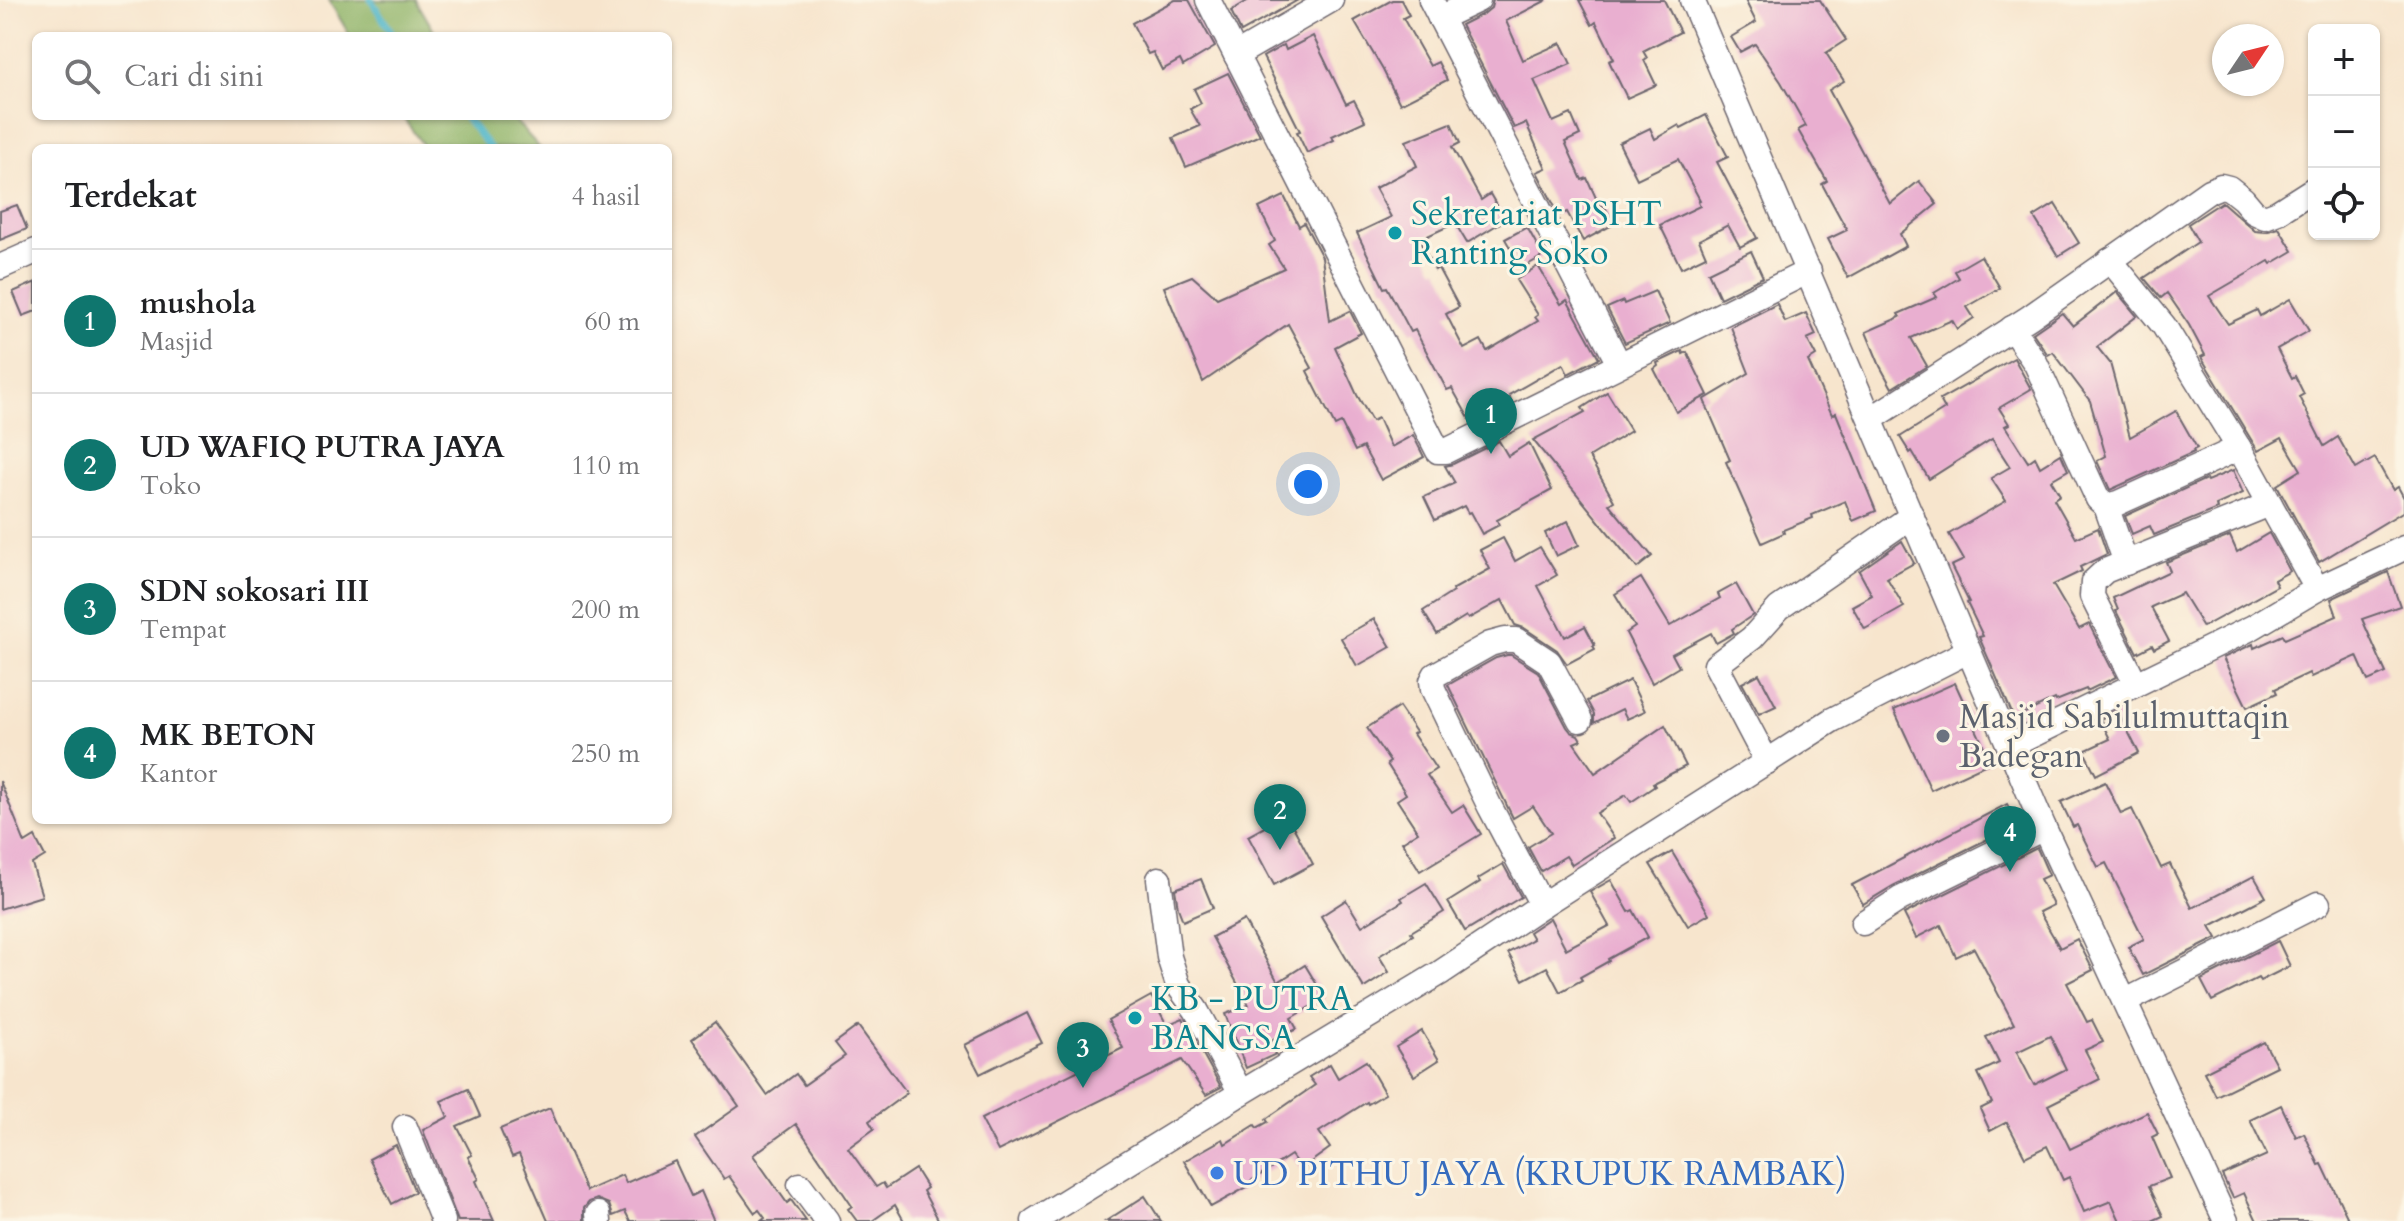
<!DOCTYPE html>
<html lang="id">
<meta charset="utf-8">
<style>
body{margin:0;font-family:Cardo,serif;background:#f2f2f2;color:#202124}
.controls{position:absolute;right:24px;top:24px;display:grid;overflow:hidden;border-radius:12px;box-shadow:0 2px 6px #0004}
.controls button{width:72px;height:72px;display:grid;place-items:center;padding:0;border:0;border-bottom:2px solid #e0e0e0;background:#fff;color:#202124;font:40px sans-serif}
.compass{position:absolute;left:2212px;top:24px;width:72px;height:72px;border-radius:50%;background:#fff;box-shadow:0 2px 6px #0004;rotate:55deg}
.you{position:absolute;left:1308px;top:484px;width:28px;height:28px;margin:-20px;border:6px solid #fff;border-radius:50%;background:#1a73e8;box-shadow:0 0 0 12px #1a73e833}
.badge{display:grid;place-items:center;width:52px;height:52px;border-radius:50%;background:#0f766e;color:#fff;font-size:26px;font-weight:700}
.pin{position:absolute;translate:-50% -66px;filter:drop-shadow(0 2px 4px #0008)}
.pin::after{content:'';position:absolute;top:42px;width:28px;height:24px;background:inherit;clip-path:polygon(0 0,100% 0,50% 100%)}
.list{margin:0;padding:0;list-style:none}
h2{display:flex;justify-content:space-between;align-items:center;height:104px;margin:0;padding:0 32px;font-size:34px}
h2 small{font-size:26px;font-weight:400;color:#757577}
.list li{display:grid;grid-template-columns:52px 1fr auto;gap:24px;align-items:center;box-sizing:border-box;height:144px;padding:0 32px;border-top:2px solid #e0e0e0}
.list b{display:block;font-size:30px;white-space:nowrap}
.list p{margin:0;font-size:26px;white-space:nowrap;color:#757577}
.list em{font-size:26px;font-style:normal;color:#757577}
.icon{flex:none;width:44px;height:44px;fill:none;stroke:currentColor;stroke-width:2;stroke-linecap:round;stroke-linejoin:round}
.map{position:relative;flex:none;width:2404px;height:1221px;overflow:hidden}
.search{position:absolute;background:#fff;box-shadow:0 2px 6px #0004;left:32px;top:32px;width:640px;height:88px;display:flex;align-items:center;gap:20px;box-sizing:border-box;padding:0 28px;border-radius:12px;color:#757577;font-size:30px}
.panel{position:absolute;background:#fff;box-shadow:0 2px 6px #0004;left:32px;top:144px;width:640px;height:680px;border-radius:12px}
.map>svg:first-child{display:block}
.forest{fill:#8db266;stroke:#586a50;stroke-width:2}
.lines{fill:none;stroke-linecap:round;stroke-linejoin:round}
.stream{stroke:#49b3c7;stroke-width:7}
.building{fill:#e9afd0;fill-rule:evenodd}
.minor-casing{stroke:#6d666e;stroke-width:27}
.minor{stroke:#fff;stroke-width:24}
.culture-dot{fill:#0f9aa8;stroke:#fcf5e5;stroke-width:3}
.worship-dot{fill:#6b7280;stroke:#fcf5e5;stroke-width:3}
.shop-dot{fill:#3f7fe0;stroke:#fcf5e5;stroke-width:3}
.labels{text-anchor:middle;stroke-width:6;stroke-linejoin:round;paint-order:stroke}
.culture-label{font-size:34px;fill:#0d838f;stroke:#fcf5e5;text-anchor:start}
.worship-label{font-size:34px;fill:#5b616d;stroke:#fcf5e5;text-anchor:start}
.shop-label{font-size:34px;fill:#366cbe;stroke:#fcf5e5;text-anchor:start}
</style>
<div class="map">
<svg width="2404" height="1221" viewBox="0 0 2404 1221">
<rect width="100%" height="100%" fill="#fcf5e5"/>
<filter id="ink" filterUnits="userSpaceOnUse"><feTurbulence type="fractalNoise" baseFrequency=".0125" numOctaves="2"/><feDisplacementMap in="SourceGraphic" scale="16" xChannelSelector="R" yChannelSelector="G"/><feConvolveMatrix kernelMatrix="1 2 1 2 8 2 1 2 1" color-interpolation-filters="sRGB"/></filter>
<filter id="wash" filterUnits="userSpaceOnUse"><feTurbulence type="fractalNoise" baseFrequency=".006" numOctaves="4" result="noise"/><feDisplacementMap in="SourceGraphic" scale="32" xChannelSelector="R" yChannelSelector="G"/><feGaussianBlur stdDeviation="1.8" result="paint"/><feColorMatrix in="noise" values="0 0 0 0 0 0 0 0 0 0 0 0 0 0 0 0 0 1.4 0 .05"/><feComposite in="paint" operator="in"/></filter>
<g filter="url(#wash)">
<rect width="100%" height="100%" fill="#f7e5cd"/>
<g class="forest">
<path d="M329,0h87l21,36h-87z"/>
<path d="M402,116h109l29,32h-115z"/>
</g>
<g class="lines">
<g class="stream">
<path d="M371,0l23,36"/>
<path d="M464,116l26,32"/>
</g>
</g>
<g id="blocks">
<g class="building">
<path d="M1175,0h14l26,47 -32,19 -3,-6 -18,10 -9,-18 -5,2 -16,-31z"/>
<path d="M1249,0h49l-57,32 -10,-21z"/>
<path d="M1392,0h9l8,15 -6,3 27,48 8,-4 9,18 -47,24 -17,-34 -29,-49z"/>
<path d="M1493,0h54l-41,21 17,39 38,-17 10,21 -37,16 19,42 18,-8 9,21 -15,7 17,38 5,-2 13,29 4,-2 10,19 -31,17 -16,-29 -8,3 -22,-43 9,-4 -20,-45 -12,5 -53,-103 24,-12 6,-5z"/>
<path d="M1579,0h85l16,32 -37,19 4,7 -3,2 12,25 -29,13 -18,-37 5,-2 -18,-37 -4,3z"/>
<path d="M1745,0h75l26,40 -20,13 18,28 -15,9 61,114 29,-23 18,23 -37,30 6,12 -58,32 -20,-39 19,-9 -25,-46 5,-3 -29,-51 8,-4 -25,-44 -26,-38 -15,8 -9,-15 25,-15z"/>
<path d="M1313,36l33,68 8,-4 11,21 -33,15 2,4 -27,13 -10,-21 3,-1 -37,-74 21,-12 2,5z"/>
<path d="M1228,73l32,62 -74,32 -13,-29 27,-12 -10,-17 11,-6 -7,-14z"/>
<path d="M1706,115l22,42 -11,5 40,76 -17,9 -12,-22 -29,15 7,16 -25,12 -21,-43 40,-19 -2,-5 2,-1 -22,-41 -41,20 -18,-36 31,-15 5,11 24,-14 2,3z"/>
<path d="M1451,123l9,20 -8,4 29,53 9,-6 15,26 -38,23 -12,-20 -36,17 16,30 3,-2 21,39 -13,7 18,35 17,-9 6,11 51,-30 -3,-4 3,-2 -22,-35 22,-14 23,38 6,-4 32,58 -31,16 -5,-10 -54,31 3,7 -41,20 -19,-34 -5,2 -32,-60 -4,2 -24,-45 -3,1 -27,-55 34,-16 -16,-29 42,-22 -11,-25z"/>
<path d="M1284,196l15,30 5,-3 18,34 8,64 20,-10 11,22 -26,14 22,48 15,26 6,-3 13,29 22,-12 11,22 -43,23 -18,-33 -8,4 -14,-28 -6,3 -28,-55 5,-3 -24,-44 -85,58 -39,-95 28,-11 25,22 67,-30 -15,-23 6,-4 -16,-33z"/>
<path d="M2222,202l33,29 10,1 14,-4 14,23 -22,13 -2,-3 -60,35 19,28 29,-14 3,6 30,-17 19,32 -32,18 15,29 3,-2 9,18 -5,3 25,49 14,-9 18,32 19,-11 18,32 5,-3 6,11v13l-85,51 -42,-77 24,-15 -19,-32 -24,13 -57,-94 4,-2 -16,-30 -22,-32 -6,5 -17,-20 54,-36 -10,-18z"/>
<path d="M2055,204l24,39 -21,13 -24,-39z"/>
<path d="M17,205l10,24 -27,11v-29z"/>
<path d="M1527,227l16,29 -21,12 -17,-29z"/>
<path d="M1751,251l12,26 -43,21 -12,-26z"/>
<path d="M1981,256l19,32 -33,19 7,11 -17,11 -5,-9 -41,18 16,28 -35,22 -12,-22 -14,-34 34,-15 -2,-3 39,-17 -3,-4 25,-15 -4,-7z"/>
<path d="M36,282v29l-13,5 -10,-24z"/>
<path d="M1655,291l15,32 -45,20 -18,-35 16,-7 1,3z"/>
<path d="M2117,292l20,24 -40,31 13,16 20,74 46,-26 21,37 -4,2 1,2 -84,38 -13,-29 9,-5 -16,-55 -37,-49 -5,3 -15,-22 29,-20 11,13z"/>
<path d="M1777,304l8,18 21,-9 10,22 -9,4 9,17 -8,5 24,54 4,-2 40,98 -23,10 -8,-20 -33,14 1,3 -30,12 1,3 -22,10 -36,-81 4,-2 -26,-60 45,-27 -18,-46z"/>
<path d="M1682,351l1,3 4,-2 21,43 -32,17 -22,-43 4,-3 -1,-3z"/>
<path d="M2014,358l17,31 -32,19 10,16 -4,2 23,36 7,-5 5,10 21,-13 7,16 -17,10 9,15 -6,4 22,39 22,-10 9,26 -27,13 2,4 -29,14 26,44 10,-5 27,53 -29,14 -1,-2 -30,12 -1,-2 -41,19 -35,-81 4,-1 -16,-33 2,-1 -18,-36 13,-6 -15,-26 57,-33 -15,-23 19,-11 -18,-28 -63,40 -17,-28 -2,2 -10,-16 45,-28 -5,-9z"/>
<path d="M1607,392l24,39 -42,26 25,44 -5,3 43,52 -15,12 -104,-128 52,-28 -3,-4z"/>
<path d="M1499,441l9,15 21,-13 23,47 -55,30 2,5 -17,9 -12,-22 -2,1 -4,-7 -29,14 -11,-23 31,-14 -10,-17 8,-2z"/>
<path d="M2233,470l10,23 -27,12 1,4 -63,26 -4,-9 -18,8 -7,-18 81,-37 1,2z"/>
<path d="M1568,521l11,24 -23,11 -11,-23z"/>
<path d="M2269,533l21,38 -16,9 3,6 -74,41 -21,-34 -31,14 18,34 -15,8 -2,-4 -15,8 -21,-42 2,-1 -5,-12 57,-27 -4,-9 64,-26 7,16z"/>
<path d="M1503,538l12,23 25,-14 17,28 -19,11 27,51 20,-11 10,19 -2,1 2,3 -28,15 -10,-14 -33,-22 -9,-3 -13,-25 -34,19 -2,-3 -29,18 -14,-23 30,-19 -1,-2 38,-21 -10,-19z"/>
<path d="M1902,541l12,22 -27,15 17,29 -39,22 -13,-23 20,-11 -13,-24z"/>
<path d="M2388,572l12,34 -38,13 24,54 -18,8 -11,-25 -46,21 -2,-4 -34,16 2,4 -30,14 -24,-49 30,-14 1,4 29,-13 2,4 52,-23 -6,-17z"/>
<path d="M1641,578l29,48 50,-28 -2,-4 18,-10 17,31 -21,14 2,4 -18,10 -5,-10 -39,21 7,13 -27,16 -26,-50 9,-6 -20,-33z"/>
<path d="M1374,619l17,28 -34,19 -16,-28z"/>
<path d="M1507,655h4l27,17 29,55 4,5 7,3 3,5 -7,3 21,30 70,-48 21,41 -33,17 2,3 -24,16 -5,-7 -29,18 17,25 -42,27 -6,-9 -25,15 -13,-24 23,-14 -18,-27 -20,12 -65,-133 48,-27z"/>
<path d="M1759,674l17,32 -17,8 -17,-31z"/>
<path d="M1630,680l15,31 -18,8 -5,-10 -28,14v-9l-7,-13z"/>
<path d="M1955,683l36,79 -60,28 -37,-80z"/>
<path d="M1399,707l17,25 -3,2 23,35 -9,6 25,37 11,-7 18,29 -61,37 -18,-29 16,-10 -21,-32 9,-6 -19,-30 3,-2 -23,-34z"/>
<path d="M2117,710l22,43 -43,22 -12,-24 26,-12 -10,-20z"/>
<path d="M0,781l25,62 10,-6 10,19 -13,8 10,32 -42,13z"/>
<path d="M2105,782l16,32 11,-5 29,59 9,-4 22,44 62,-32 12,21 -56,29 7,12 -74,37 -15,-28 16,-8 -38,-76 -8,4 -21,-42 -4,2 -12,-25z"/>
<path d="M2007,804l11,20 -125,62 -30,18 -11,-19z"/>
<path d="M1287,815l26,49 -39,21 -26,-49z"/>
<path d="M2037,848l12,27 -9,4 13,26 -14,7 21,36 17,-9 16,31 -26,13 20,39 5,-2 11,22 -18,8 15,29 -52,26 22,44 77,-37 11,22 -6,3 18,41 -21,8 14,30 -11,5h-32l-9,-20 -27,11 -15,-35 -6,3 -16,-34 -22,11 -18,-35 -17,9 -10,-22 12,-6 -14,-30 21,-10 -13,-26 28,-13 -40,-76 -18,9 -15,-32 -25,13 -12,-24zM2050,1036l16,33 -32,16 -17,-33z"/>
<path d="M1672,852l37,62 -21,12 -38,-62z"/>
<path d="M1503,864l18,33 -56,34 -17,-29 32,-20 -2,-3z"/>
<path d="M1201,879l12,29 -30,13 -5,-13 -3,-19z"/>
<path d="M1611,880l18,32 4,-2 15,27 -40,22 1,2 -29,16 2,3 -22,12 -13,-25 -24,13 -15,-27 25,-14 -4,-7 21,-14 16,31 43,-23 -19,-34z"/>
<path d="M1426,883l18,29 -33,20 2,3 -34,21 10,16 -25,16 -43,-72 25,-16 16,26 41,-25 -2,-3z"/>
<path d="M1244,920l34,62 27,-17 20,33 -34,20 6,11 -26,12 5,13 -30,14 -21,-54 24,-9 -37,-68z"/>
<path d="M2278,941l12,25 -30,15 -2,-3 -46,23 -11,-21z"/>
<path d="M1151,996l16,29 16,-7 38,69 -15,8 -24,-35 -184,91 -17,-32 142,-71 -15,-28z"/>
<path d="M1027,1013l15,30 -62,31 -15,-29z"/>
<path d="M715,1022l52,73 29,-21 8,11 41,-29 -10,-13 23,-17 49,67 -38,28 5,8 -26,19 28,39 7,-4 3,5 29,-19 12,19 -4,3 16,30h-35l-9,-16 -23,16h-15l-9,-12 4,-3 -56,-82 -43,31 34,48 4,-3 15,21h-45l4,-3 -6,-8 -4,3 -26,-37 -5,3 -29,-42 44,-31 -47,-67z"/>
<path d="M1422,1031l17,29 -25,16 -18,-29z"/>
<path d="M2264,1042l13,24 -61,30 -12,-24z"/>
<path d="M1366,1061l19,33 -17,10 -1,-2 -48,30 11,16 -29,21 -10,-14 -43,28 1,3 -38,21 -27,-46 39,-22 2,5 30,-19 2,3 11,-6 -2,-3 49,-34 -6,-8 21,-13 8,14z"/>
<path d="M468,1089l12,27 -23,10 15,29 -4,2 11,22 -3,2 18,40h-36l-35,-91 25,-13 -7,-16z"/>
<path d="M2281,1105l15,32 8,-4 15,32 3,-1 27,57h-92l-13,-28 -11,5 -11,-23 45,-20 -17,-35z"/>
<path d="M550,1108l36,83 36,-16 4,8 49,-22 16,35 10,-5 13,30h-84l-5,-10 -12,5 -4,-12 -12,-5 -8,3 -5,6v13h-36l-29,-67 -7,3 -12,-28z"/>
<path d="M396,1145l19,47 -23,12 -23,-45z"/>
<path d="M1145,1196l16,25h-55z"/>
</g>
</g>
</g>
<g filter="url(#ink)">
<use href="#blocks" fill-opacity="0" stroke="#6d666e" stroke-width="2"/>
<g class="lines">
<defs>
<g id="minor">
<path d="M1208,0l230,451h8l363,-180"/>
<path d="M1431,0l188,364"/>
<path d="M1692,0l352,828 182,393"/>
<path d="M1440,18l38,-18"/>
<path d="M1236,55l95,-55"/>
<path d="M2110,260l54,66 75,122"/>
<path d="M0,267l36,-16"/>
<path d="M2012,328l24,36 54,118 8,17 8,7 12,-3 121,-55 78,141"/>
<path d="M1871,419l159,-102 179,-126 12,-5 8,2 14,11 11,13 11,5 13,-5 36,-23"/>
<path d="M2106,506l20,57"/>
<path d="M2136,684l-44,-88 1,-14 12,-11 165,-67"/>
<path d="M2010,746l243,-119 64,-38 87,-41"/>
<path d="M1767,762l-51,-97 36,-27 27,-30 133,-92"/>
<path d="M1159,879l10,78 9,28 18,25 45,83"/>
<path d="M1542,905l-52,-98 -57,-118 -1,-8 3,-6 55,-31 15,-4h11l33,22 31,58"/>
<path d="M1863,923l37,-24 144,-71"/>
<path d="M2126,1001l192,-97"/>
<path d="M405,1127l38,94"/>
<path d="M800,1185l27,36"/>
<path d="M598,1214l1,7"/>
<path d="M1034,1221l207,-128 199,-120 102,-68 290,-185 136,-69"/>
</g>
</defs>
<use href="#minor" class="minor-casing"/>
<use href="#minor" class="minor"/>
</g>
</g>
<g class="culture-dot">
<circle cx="1395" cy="233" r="8"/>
<circle cx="1135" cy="1018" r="8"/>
</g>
<circle class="worship-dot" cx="1943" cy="736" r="8"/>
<circle class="shop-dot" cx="1217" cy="1173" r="8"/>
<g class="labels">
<g class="culture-label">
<text x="1411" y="225">Sekretariat PSHT<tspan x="1411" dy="39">Ranting Soko</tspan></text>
<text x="1151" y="1010">KB - PUTRA<tspan x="1151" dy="39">BANGSA</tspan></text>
</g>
<g class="worship-label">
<text x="1959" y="728">Masjid Sabilulmuttaqin<tspan x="1959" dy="39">Badegan</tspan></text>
</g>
<g class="shop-label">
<text x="1233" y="1185">UD PITHU JAYA (KRUPUK RAMBAK)</text>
</g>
</g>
</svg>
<div class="controls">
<button>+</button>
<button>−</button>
<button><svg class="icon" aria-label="locate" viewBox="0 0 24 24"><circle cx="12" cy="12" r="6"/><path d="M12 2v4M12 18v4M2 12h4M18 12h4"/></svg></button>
</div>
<svg class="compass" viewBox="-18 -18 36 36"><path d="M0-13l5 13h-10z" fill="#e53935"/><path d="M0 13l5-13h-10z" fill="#757577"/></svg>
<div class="you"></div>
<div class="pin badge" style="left:1491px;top:454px">1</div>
<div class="pin badge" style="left:1280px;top:850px">2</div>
<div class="pin badge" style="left:1083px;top:1088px">3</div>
<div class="pin badge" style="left:2010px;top:872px">4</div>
<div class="search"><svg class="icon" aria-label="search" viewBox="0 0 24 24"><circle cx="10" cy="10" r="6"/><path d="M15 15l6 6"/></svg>Cari di sini</div>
<section class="panel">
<h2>Terdekat<small>4 hasil</small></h2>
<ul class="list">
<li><span class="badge">1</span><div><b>mushola</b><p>Masjid</p></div><em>60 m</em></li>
<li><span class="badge">2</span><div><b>UD WAFIQ PUTRA JAYA</b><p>Toko</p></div><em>110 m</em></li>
<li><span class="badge">3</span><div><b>SDN sokosari III</b><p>Tempat</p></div><em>200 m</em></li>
<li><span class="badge">4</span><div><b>MK BETON</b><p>Kantor</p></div><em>250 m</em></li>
</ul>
</section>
</div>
